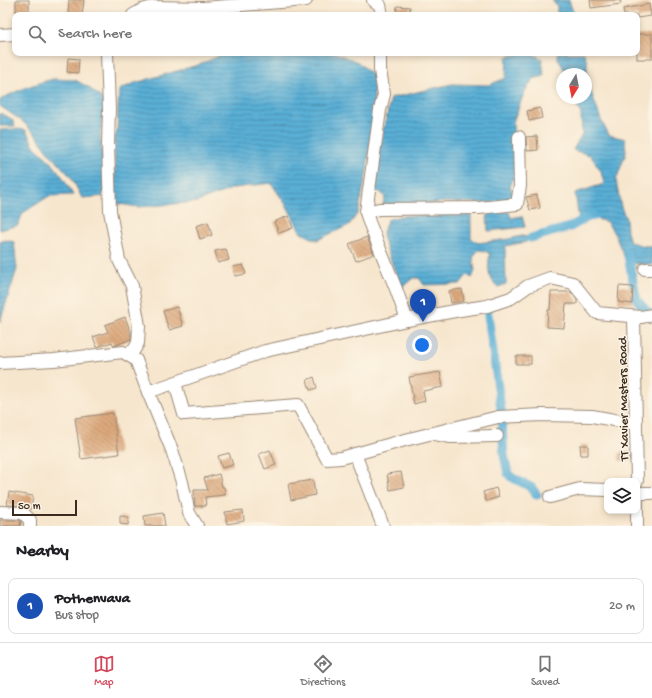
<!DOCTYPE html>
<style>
body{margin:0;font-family:"Gochi Hand",sans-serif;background:#f6f6f6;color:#202124}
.controls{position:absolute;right:12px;bottom:12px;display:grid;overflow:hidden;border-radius:8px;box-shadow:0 2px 6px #0003}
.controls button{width:36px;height:36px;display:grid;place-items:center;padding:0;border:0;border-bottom:1px solid #e0e0e0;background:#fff;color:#202124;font:20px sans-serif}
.compass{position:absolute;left:556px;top:68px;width:36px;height:36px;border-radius:50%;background:#fff;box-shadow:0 2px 6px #0003;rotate:190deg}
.scale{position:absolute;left:12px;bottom:10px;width:65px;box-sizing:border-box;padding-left:4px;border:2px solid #3b2a1e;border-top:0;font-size:11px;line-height:14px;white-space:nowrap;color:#3b2a1e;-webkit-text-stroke:3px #fcf5e5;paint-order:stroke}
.you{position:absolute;left:422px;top:345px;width:14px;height:14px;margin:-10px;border:3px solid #fff;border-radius:50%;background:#1a73e8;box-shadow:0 0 0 6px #1a73e833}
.badge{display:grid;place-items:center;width:26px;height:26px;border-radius:50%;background:#d1495b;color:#fff;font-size:13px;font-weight:700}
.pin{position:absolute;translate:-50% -33px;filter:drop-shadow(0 1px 2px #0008)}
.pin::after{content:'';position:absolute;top:21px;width:14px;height:12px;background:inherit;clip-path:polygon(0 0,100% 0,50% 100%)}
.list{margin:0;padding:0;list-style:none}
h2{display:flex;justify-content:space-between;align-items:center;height:52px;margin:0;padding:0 16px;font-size:17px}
h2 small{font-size:13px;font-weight:400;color:#757577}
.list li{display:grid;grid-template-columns:26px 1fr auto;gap:12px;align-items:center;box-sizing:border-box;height:56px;margin:0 8px 8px;padding:0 8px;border:1px solid #e0e0e0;border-radius:8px}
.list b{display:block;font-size:15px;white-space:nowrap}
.list p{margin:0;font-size:13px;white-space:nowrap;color:#757577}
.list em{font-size:13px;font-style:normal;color:#757577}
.icon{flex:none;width:22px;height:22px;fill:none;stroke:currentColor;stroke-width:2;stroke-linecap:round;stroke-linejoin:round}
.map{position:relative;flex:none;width:652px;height:526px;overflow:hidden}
.search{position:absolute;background:#fff;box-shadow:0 2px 6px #0003;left:12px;right:12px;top:12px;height:44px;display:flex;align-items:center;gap:10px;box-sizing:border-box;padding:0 14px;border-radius:8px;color:#757577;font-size:15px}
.sheet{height:116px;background:#fff}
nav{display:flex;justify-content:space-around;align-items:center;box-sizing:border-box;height:56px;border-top:1px solid #e0e0e0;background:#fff;font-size:11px;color:#757577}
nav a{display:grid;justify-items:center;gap:2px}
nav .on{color:#d1495b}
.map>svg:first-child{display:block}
.water{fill:url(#water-rules);stroke:#4a6c7a}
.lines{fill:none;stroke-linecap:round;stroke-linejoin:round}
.canal{stroke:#5aafd6;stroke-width:9}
.building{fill:url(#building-back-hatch)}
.minor-casing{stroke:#998876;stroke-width:14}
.minor{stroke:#fff;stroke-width:12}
.labels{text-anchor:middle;stroke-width:3;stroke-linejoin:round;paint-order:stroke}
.street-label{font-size:13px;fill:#3b2a1e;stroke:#fcf5e5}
</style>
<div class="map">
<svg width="652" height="526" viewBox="0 0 652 526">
<defs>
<pattern id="water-rules" width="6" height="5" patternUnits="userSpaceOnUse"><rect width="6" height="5" fill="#5aafd6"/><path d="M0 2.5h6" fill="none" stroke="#4c8fad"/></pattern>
<pattern id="building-back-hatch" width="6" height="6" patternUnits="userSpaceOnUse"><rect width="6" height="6" fill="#dda97d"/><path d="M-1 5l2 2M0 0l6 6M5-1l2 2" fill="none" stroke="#b48a66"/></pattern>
</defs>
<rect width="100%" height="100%" fill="#fcf5e5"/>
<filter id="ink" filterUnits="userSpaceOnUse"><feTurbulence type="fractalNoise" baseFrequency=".025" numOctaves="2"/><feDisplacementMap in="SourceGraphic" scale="8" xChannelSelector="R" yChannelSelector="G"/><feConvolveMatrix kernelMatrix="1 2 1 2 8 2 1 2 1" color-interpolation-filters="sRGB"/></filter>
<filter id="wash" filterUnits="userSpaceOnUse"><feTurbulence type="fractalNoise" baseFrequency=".012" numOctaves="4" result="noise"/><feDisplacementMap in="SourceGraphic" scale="16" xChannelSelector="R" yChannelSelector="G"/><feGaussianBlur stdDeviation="0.9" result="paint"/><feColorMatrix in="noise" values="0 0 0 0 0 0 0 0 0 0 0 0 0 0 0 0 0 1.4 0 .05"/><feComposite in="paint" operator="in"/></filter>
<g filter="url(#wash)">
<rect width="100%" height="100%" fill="#f7e6ce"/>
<g class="water">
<path d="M552,0h17l5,15h-17v-9z"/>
<path d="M226,53h109l23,9 15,14 1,27 -1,24 -7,49 -8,37 -9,12 -32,15 -16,-7 -14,-27 -16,-23 -37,5 -37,14 -59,5 -25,-4 2,-31 -1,-32 3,-10 2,-40 16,-7 63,-18z"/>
<path d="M524,53h8l10,6 2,17 -11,3 -9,14 -11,29 2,37 -1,17 -4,11 6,12 -28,4 -44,-1 -26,3 -36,2 3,-10 -4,-5 -10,-2 5,-30 15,-62 61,-14 37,1 17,-7 1,-21z"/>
<path d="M558,53h26l3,9v18l14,40 8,15 16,4 1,14 -10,27 5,27 5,12 1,13 3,10 14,4h8v19l-25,-2 -12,-28 -8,-13 -13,-4 -15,2 -4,-27 29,-9 -3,-13 -11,-16 -17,-5 9,-16 -1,-20 -6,-11v-5h11v-24h-19l-9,-15z"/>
<path d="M53,79l22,1 13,7 17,14 -5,34 7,61 -25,2 -11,-21 -22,-24 -14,-19 -13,-13 -22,-15v-6c17,-10 34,-16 53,-21z"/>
<path d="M0,113l12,6 3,7h-15z"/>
<path d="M15,129l11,1 8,16 18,17 12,16 9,16 -24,1 -26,17 -5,12 -18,5v-100z"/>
<path d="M487,212h22l2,6 11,-2 3,11 -37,4z"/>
<path d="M471,213v25l7,5 31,-4 13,-3 9,2 -5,4 -21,4 1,38 -8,3c-10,-8 -11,-20 -8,-33l-5,-3 -7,-1 -5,8 2,13 -3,7 -5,-3 -7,9 -36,1 -5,-7h-6l-12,10 -19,-52 5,-16 13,-4z"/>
<path d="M6,240l8,2 3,27 -17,53v-80z"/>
</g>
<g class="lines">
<g class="canal">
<path d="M531,238l39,-11 18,-10 6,-1"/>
<path d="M628,255l7,37 2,8 15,17"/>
<path d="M487,308l14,101 3,46 4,18 3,4 20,10 6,8"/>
</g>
</g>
<g id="blocks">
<g class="building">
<rect x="16" y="0" width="13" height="12"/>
<path d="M69,0h15l-2,15h-14z"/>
<path d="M590,0h30l1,4 -30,4z"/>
<path d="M649,4l2,12 -14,2v-3h-13l-1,-6z"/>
<path d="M397,6l13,1 -1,8h-13z"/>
<rect x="637" y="34" width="15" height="25"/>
<path d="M68,58l11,1 -1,14 -11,-1z"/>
<path d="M540,108l2,10 -13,3 -2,-10z"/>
<path d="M537,136l1,14 -11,1 -1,-14z"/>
<path d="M537,195l3,13 -10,2 -4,-13z"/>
<path d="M288,216l5,12 -14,5 -5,-11z"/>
<path d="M208,222l4,13 -12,4 -4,-13z"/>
<path d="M367,237l7,17 -18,7 -7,-17z"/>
<path d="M226,249l3,11 -11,3 -3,-12z"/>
<path d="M243,265l3,9 -11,2 -2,-9z"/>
<path d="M619,286l14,1 -1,17 -14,-2z"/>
<path d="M462,289l2,12 -13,2 -2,-12z"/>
<path d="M551,292h20l6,8v4h-11l-2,24 -17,-1 1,-17h2z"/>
<path d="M177,307l6,19 -14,4 -6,-19z"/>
<path d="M125,317l6,16v6l-17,7 -2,-4 -15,5 -4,-10 15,-5 -3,-7z"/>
<rect x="516" y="356" width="15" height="8"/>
<path d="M440,372l3,15 -20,4 2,10 -11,3 -5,-27z"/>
<path d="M314,377l3,11 -7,2 -3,-10z"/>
<path d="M113,413l6,41 -38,5 -6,-41z"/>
<path d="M580,445h8v10h-7z"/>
<path d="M270,450l6,15 -11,4 -6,-15z"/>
<path d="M229,453l4,12 -11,3 -4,-12z"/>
<path d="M619,453l10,1v7h-10z"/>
<path d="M401,472l3,15 -14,3 -3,-16z"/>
<path d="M219,474l3,13h2l1,8 -20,2 1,9h-11l-1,-16h14l-4,-12z"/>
<path d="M313,480l2,15 -24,5 -3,-16z"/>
<path d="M496,488l3,9 -13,4 -3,-9z"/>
<path d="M9,492l24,4 -2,13 -8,-3 -16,-1z"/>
<path d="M243,510l1,11 -17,3 -2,-12z"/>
<path d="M163,513l2,13h-20l-1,-10z"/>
<path d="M120,516l9,1 -1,8 -8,-1z"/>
<path d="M0,520h20l1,2 -1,4h-20z"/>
</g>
</g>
</g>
<g filter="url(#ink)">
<use href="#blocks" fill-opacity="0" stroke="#998876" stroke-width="1"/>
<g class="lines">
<defs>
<g id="minor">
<path d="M373,0l7,5 2,10"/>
<path d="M133,15l9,-5 11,-3 50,1 103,-8"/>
<path d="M0,35l15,-1"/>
<path d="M107,53l2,56 -1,36 2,66 9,49 13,26 7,40 -1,17 -4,7 -7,4"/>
<path d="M380,53v17l4,24 -4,16 -14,102 3,10 27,67 11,31"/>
<path d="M366,212l13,-3 100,-1 38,-4 3,-18 -1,-49"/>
<path d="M645,269h7"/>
<path d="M634,317l3,164"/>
<path d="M0,363l54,-3 69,-8 13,8 12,32 117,-41 142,-31 53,-10 27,-4 24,-8 17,-12 22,-8 23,5 24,30 44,4 11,-2"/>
<path d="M175,383l9,31 114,-9 29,54 14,-1 64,-18 93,-23 45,-2 49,1 44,8"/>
<path d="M148,392l24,58 10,32 7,31 8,13"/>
<path d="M435,434l16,3 46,-1"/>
<path d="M355,454l28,72"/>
<path d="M637,492v34"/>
<path d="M637,493h15"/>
<path d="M550,497l30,-8 27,1"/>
<path d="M0,512l23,1 7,7v6"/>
</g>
</defs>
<use href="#minor" class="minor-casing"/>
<use href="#minor" class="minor"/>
</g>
</g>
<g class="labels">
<g class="street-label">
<text transform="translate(622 399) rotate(-91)" y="5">TT Xavier Masters Road</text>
</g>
</g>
</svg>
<div class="controls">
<button><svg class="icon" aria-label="layers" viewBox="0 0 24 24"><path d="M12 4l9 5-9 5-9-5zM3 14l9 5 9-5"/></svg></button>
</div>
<svg class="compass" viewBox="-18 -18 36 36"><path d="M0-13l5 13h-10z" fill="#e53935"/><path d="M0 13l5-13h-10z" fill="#757577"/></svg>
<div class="scale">50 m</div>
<div class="you"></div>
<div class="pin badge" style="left:423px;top:322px;background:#1a4fb4">1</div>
<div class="search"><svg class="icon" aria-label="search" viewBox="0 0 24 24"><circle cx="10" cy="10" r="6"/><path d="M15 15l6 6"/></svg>Search here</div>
</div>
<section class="sheet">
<h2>Nearby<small></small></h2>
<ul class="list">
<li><span class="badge" style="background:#1a4fb4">1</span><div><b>Pothenvava</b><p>Bus stop</p></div><em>20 m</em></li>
</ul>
</section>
<nav>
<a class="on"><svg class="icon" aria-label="map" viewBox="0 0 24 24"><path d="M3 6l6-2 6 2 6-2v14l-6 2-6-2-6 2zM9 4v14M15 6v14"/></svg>Map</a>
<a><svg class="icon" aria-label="directions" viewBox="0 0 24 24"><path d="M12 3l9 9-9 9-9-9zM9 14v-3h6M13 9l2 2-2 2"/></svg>Directions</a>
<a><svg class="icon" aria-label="saved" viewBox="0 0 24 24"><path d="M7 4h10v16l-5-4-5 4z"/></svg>Saved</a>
</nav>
